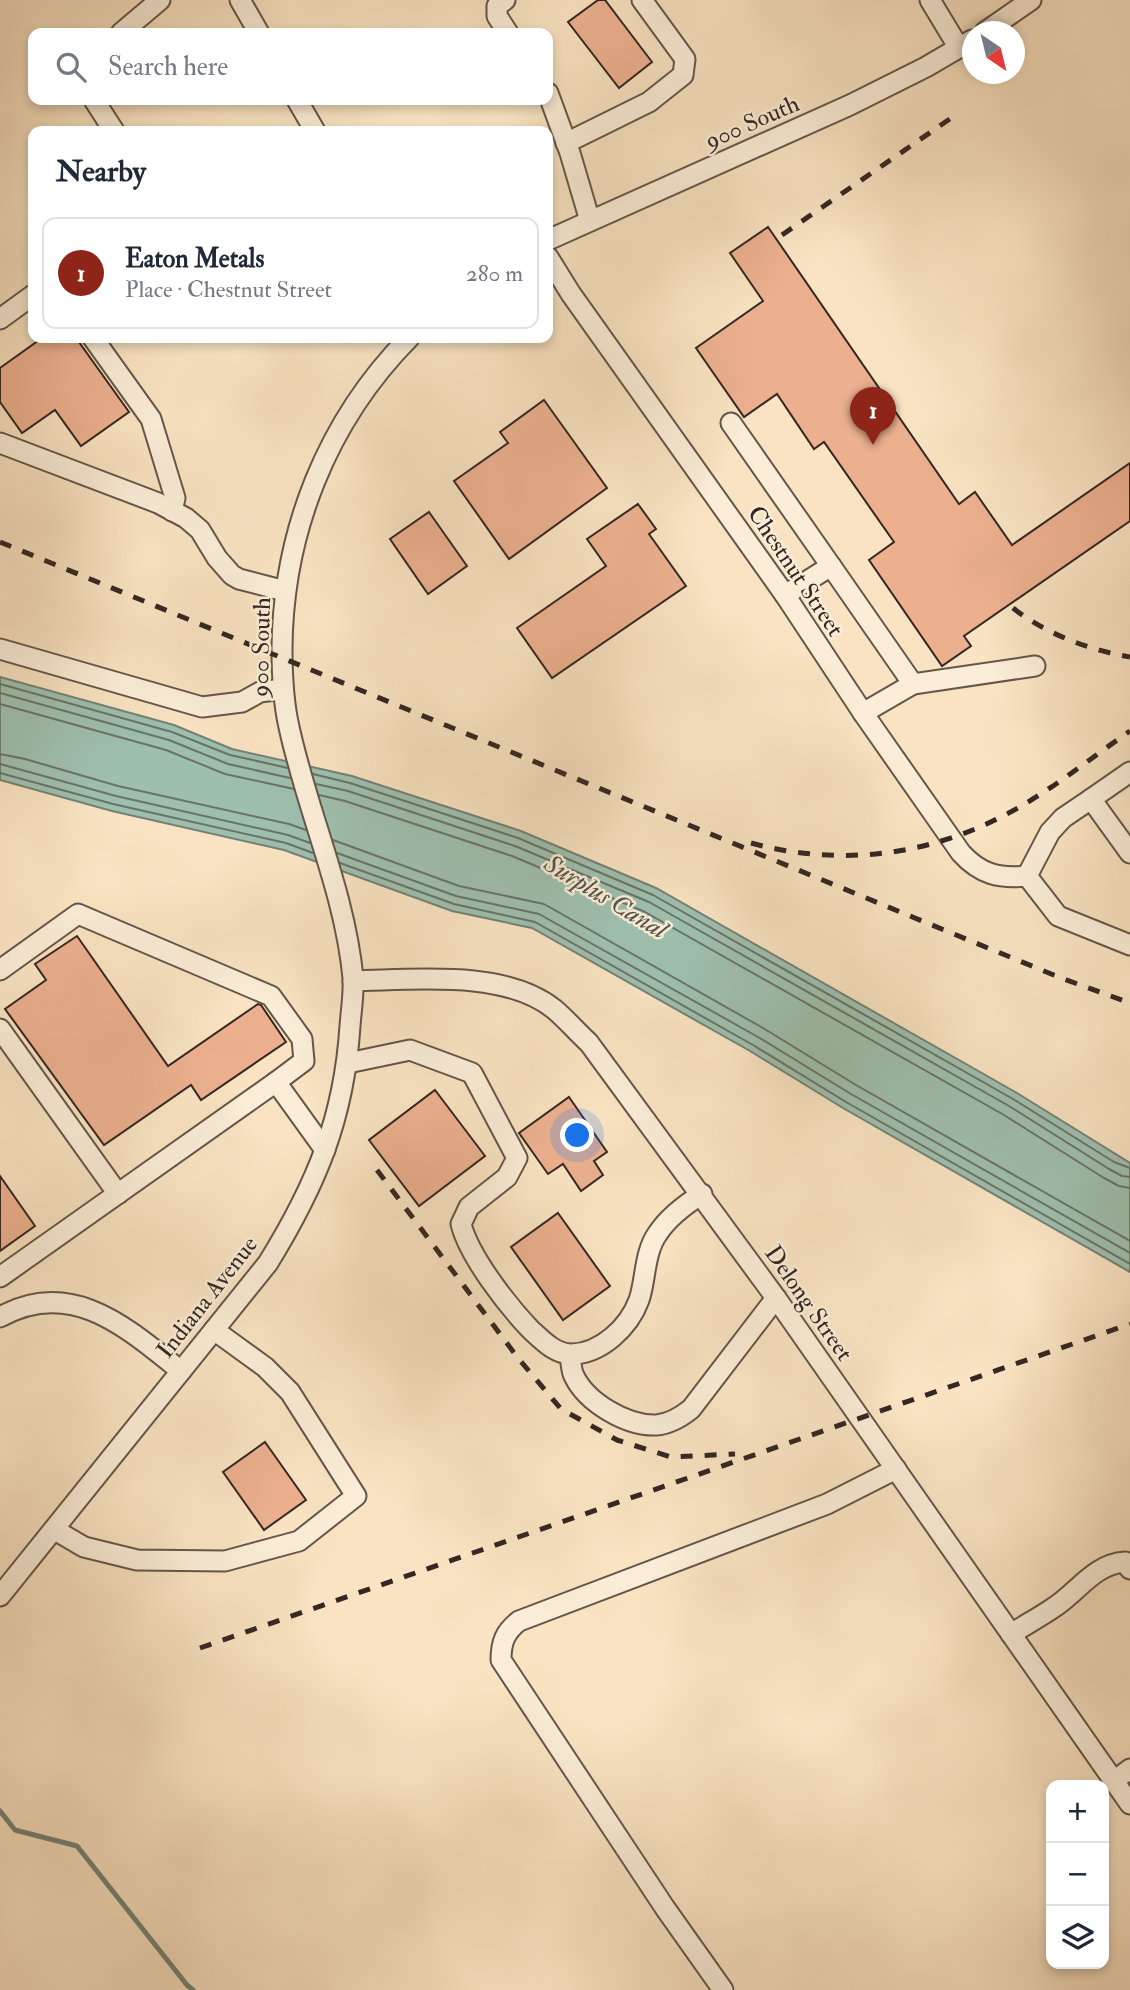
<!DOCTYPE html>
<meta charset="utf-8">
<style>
body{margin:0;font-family:"IM FELL Double Pica",serif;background:#f2f2f3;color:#1f2937}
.controls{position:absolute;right:21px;bottom:21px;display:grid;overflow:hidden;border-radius:14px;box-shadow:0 4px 10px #0003}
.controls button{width:63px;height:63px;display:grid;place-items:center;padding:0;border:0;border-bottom:2px solid #e0e1e3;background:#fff;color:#1f2937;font:35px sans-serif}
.compass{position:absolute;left:962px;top:21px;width:63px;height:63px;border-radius:50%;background:#fff;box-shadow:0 4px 10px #0003;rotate:145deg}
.you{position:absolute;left:578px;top:1136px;width:24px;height:24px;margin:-18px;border:5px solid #fff;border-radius:50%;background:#1a73e8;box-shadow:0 0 0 10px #1a73e833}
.badge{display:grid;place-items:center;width:46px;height:46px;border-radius:50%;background:#8f2418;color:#fff;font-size:23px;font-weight:700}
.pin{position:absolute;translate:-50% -58px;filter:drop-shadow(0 2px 4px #0008)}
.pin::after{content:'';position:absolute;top:37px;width:24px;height:21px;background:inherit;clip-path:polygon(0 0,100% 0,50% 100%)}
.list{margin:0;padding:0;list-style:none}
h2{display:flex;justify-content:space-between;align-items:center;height:91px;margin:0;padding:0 28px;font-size:30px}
h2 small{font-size:23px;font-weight:400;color:#747a83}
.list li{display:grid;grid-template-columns:46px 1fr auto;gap:21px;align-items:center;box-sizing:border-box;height:112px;margin:0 14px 14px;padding:0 14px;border:2px solid #e0e1e3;border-radius:14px}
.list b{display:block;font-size:26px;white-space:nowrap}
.list p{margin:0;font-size:23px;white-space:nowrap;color:#747a83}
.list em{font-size:23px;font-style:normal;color:#747a83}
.icon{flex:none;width:38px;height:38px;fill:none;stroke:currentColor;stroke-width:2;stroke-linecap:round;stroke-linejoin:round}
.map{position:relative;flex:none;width:1130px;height:1990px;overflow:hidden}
.search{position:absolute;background:#fff;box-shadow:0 4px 10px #0003;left:28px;top:28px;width:525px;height:77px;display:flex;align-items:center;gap:18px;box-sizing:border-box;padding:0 24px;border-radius:14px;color:#747a83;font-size:26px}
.panel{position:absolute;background:#fff;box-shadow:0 4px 10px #0003;left:28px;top:126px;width:525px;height:217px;border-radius:14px}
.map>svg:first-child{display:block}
.water{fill:#9ebfae;stroke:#748276;stroke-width:2}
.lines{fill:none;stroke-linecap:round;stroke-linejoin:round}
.shore{stroke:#697368;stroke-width:2}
.stream{stroke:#748276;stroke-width:5}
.building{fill:#ecb08f;stroke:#342722;stroke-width:2}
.minor-casing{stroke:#65564a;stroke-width:23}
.minor{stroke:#fbedd7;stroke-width:19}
.rail{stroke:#342722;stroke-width:5;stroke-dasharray:12 12;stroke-linecap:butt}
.labels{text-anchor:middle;stroke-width:5;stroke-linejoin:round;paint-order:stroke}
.street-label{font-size:24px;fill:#342722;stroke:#fbedd7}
.water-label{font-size:26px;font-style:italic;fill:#54554c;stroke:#fbedd7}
</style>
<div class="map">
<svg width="1130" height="1990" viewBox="0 0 1130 1990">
<rect width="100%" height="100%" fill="#f9e3c2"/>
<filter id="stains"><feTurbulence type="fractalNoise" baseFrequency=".00286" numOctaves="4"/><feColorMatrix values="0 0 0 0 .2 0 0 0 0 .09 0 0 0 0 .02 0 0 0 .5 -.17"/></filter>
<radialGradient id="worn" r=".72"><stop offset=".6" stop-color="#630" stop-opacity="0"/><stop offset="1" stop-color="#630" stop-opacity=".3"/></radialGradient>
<path class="water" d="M0,677l174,48 58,24 120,27 169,55 135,57 361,205 113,70v109l-287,-164 -93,-57 -218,-123 -80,-17 -168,-61 -172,-39 -112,-31z"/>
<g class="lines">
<g class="shore">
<path d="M0,684l172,48 58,23 58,13"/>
<path d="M0,693l169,47 59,24 62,14"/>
<path d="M0,704l166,46 59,24 69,15"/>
<path d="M0,754l25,5 93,27 171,38 17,6"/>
<path d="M0,764l116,32 172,39 22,8"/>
<path d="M0,773l113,31 173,39 27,10"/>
<path d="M313,774l37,9 168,55 135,57 360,204 101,63 16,6"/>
<path d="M316,784l32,7 167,55 134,56 360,204 100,63 13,7 8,1"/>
<path d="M319,795l26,6 167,55 133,56 359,203 100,63 15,8 11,2"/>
<path d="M333,840l126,46 85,18 219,124 93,57 274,156"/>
<path d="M337,853l119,43 83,18 219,123 93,57 279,159"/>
<path d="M340,863l114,41 81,18 218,123 93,57 284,162"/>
</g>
<path class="stream" d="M0,1811l15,19 62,16 110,139 6,5"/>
</g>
<g class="building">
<path d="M598,0h7l47,62 -33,26 -51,-66z"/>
<path d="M768,227l191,277 16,-12 37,53 118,-82v58l-166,115 7,10 -29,20 -73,-106 25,-18 -70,-100 -10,7 -37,-55 -33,23 -48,-69 67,-47 -33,-48z"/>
<path d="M42,338h34l53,74 -48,34 -26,-36 -33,23 -22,-31v-34z"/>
<path d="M544,400l63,88 -98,71 -55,-78 54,-38 -8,-11z"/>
<path d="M638,504l18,25 -7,5 37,52 -134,92 -35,-50 89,-62 -19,-27z"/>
<path d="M429,512l38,54 -39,28 -38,-55z"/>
<path d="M77,936l91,130 90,-62 3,1 25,37 -85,58 -10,-15 -87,60 -99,-136 41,-29 -11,-16z"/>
<path d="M435,1090l50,66 -66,50 -50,-66z"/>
<path d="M569,1097l38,55 -13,9 9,14 -22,16 -18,-27 -15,10 -29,-41z"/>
<path d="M0,1176l35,50 -35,25z"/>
<path d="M558,1213l52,73 -47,34 -52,-73z"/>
<path d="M265,1442l41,58 -42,30 -41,-58z"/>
</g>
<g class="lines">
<defs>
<g id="minor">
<path d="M240,0l19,33"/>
<path d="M505,0l-8,6v10l11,17"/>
<path d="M930,0l29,48"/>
<path d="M985,32l46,-32"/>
<path d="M121,33l39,-33"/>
<path d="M548,93l22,60 20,68"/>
<path d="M94,100l20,31"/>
<path d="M297,100l18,31"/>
<path d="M566,143l83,-41 34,-27 2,-16 -43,-59"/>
<path d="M548,240l302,-135 76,-38 46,-27"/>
<path d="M548,257l23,37 214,301 78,118 98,140c19,21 38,26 66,23"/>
<path d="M0,319l33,-24"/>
<path d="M93,338l58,81 24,79 -3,13"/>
<path d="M731,423l100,143"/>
<path d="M0,443l158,60 28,15 14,12 17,28 15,17 7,4 46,12"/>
<path d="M785,595l46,-29 82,118 122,-18"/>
<path d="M0,649l202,58 40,-5 18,-10 22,-3"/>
<path d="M863,713l50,-29"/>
<path d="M1091,799l39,-27"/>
<path d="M1027,876l23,-44 13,-14 28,-19 39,54"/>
<path d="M1027,876l31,40 72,29"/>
<path d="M0,970l78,-56 193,82 31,43 2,22 -28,21"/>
<path d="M353,981c60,-1 151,-12 201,28 12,10 23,23 35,34l187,255 354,506"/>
<path d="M0,1029l118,165"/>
<path d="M348,1063l62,-13 62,23 45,85 -10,19 -38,30 -8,17c8,32 46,81 70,106 11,10 24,24 40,24 30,0 58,-27 68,-54 7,-20 5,-48 19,-67 10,-15 28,-29 44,-39"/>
<path d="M0,1277l276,-195 49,68"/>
<path d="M0,1317c72,-40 127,11 181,54"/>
<path d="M570,1355c1,6 1,15 4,21 13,27 53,50 82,49 14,-1 25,-8 35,-16l85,-111"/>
<path d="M55,1530l29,17 53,13 88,1 74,-20 57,-45 -66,-104 -25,-25 -51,-37"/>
<path d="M0,1596l268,-333c48,-78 76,-144 82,-237 1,-15 4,-32 3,-48 -8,-86 -46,-167 -64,-251 -6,-26 -7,-52 -7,-79 1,-116 45,-227 127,-310"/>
<path d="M1011,1634c14,-9 29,-17 42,-26 25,-16 41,-44 72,-46l5,7"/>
<path d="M1114,1781l16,-12"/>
<path d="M723,1990l-58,-82 -164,-248c0,-18 4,-28 18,-39l308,-117 69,-35"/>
</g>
</defs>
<use href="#minor" class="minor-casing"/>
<use href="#minor" class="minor"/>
<g class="rail">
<path d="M782,235l172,-119"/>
<path d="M0,542l1061,436 69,25"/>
<path d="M1013,608c33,26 76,42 117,49"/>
<path d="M751,843c84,23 172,14 250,-26 46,-23 87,-57 129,-86"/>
<path d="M377,1170l141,188 43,51 56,31 54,17 64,-3"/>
<path d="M200,1648l930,-324"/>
</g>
</g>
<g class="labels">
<g class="street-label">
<text transform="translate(752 122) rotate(-24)" y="8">900 South</text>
<text transform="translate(796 571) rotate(56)" y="8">Chestnut Street</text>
<text transform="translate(261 647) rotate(-89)" y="8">900 South</text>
<text transform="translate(207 1297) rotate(-52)" y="8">Indiana Avenue</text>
<text transform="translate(809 1303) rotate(55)" y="8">Delong Street</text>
</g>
<g class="water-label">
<text transform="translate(606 896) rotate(31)" y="9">Surplus Canal</text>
</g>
</g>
<rect width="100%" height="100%" filter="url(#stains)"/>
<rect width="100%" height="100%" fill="url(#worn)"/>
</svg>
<div class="controls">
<button>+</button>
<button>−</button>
<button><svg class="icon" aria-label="layers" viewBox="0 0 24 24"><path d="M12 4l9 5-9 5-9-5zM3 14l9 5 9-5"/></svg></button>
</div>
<svg class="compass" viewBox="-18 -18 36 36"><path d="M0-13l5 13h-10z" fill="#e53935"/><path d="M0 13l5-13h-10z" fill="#747a83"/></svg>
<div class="you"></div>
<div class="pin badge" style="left:873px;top:445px">1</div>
<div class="search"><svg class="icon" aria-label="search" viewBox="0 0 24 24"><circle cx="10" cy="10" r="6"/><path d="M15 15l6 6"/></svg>Search here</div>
<section class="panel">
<h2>Nearby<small></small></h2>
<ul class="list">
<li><span class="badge">1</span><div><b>Eaton Metals</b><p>Place · Chestnut Street</p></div><em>280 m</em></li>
</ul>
</section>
</div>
